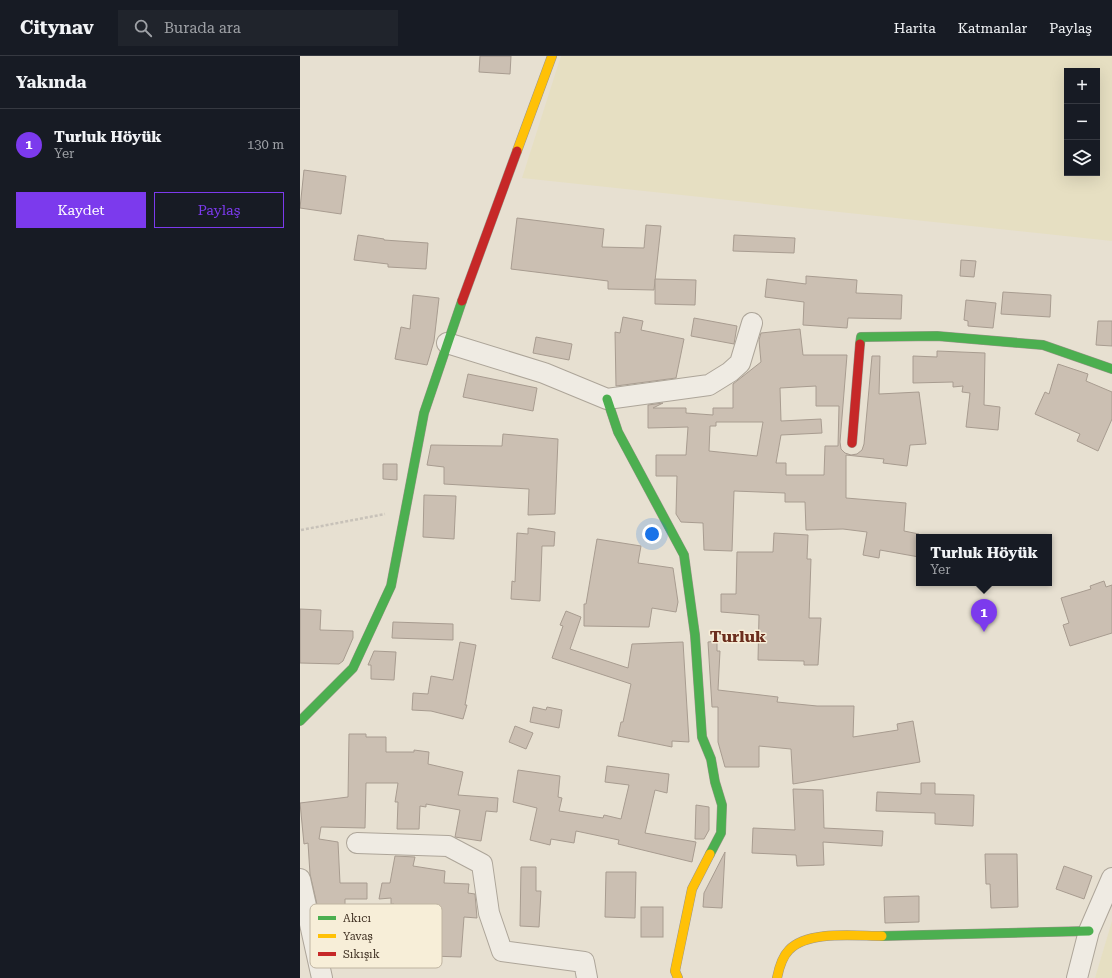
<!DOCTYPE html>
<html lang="tr">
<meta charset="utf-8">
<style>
body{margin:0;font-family:"Roboto Serif",serif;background:#20242c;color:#f1f3f6}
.controls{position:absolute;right:12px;top:12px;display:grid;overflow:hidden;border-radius:0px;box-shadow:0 4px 16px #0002}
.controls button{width:36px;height:36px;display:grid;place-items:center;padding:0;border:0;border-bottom:1px solid #363941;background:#171b24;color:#f1f3f6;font:20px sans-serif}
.you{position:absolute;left:352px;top:478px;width:14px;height:14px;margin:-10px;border:3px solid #fff;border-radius:50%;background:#1a73e8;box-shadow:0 0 0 6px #1a73e833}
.badge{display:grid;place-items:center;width:26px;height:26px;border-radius:50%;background:#7c3aed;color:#fff;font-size:13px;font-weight:700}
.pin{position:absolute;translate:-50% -33px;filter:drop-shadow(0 1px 2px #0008)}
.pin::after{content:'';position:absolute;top:21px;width:14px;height:12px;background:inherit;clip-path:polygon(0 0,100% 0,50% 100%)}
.popup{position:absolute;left:616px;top:478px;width:136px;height:52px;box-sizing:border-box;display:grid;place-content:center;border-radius:0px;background:#171b24;filter:drop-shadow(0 1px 3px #0005);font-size:13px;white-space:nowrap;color:#9ea1a6}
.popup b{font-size:15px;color:#f1f3f6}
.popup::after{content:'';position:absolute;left:50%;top:100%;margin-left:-8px;border:8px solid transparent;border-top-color:#171b24}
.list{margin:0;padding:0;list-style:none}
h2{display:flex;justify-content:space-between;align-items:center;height:52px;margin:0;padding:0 16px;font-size:17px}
h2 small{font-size:13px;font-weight:400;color:#9ea1a6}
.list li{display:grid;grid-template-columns:26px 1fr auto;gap:12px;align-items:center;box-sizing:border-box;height:72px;padding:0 16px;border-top:1px solid #363941}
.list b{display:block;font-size:15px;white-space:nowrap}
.list p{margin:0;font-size:13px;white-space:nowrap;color:#9ea1a6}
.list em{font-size:13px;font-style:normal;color:#9ea1a6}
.actions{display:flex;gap:8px;padding:12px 16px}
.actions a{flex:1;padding:9px 0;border:1px solid #7c3aed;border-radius:0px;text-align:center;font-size:14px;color:#7c3aed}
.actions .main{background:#7c3aed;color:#fff}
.icon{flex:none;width:22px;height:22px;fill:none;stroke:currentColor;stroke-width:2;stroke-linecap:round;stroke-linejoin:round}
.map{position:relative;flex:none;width:812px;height:922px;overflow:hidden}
header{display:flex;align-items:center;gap:24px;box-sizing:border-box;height:56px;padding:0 20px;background:#171b24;border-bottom:1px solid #363941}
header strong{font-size:19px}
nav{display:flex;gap:22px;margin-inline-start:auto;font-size:14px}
.search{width:280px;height:36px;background:#20242c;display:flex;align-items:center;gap:10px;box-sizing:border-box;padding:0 14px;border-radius:0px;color:#9ea1a6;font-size:15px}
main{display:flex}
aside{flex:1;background:#171b24}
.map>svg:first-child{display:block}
.farmland{fill:#e6dfc2;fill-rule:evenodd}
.building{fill:#cbbfb2;stroke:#a89c90;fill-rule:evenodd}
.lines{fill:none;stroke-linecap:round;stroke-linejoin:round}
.street-casing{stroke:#ada599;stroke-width:22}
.fast-casing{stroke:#9c958a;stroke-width:10}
.slow-casing{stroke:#9c958a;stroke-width:10}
.jam-casing{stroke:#9c958a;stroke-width:10}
.path{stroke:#c8c2b9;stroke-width:2.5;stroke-dasharray:3 2;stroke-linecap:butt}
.street{stroke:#efebe3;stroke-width:20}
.fast{stroke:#4caf50;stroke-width:9}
.slow{stroke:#ffc107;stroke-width:9}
.jam{stroke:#c62828;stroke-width:9}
.labels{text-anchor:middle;stroke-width:3;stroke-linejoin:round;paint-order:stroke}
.quarter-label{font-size:16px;font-weight:bold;fill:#6b2e1e;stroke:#f7eed8}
.key{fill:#f7eed8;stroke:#bfb4a1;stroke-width:1}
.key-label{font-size:11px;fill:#3d2e20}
</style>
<header>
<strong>Citynav</strong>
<div class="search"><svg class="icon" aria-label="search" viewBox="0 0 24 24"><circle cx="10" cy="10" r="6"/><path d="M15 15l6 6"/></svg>Burada ara</div>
<nav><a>Harita</a><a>Katmanlar</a><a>Paylaş</a></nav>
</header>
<main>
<aside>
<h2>Yakında<small></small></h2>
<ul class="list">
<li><span class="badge">1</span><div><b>Turluk Höyük</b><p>Yer</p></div><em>130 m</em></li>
</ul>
<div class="actions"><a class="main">Kaydet</a><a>Paylaş</a></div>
</aside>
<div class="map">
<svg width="812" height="922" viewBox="0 0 812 922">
<rect width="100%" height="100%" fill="#e7e0d1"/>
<g class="farmland">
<path d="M261,0h551v185l-590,-63zM767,15h30v102h-30z"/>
<path d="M812,865v57h-17z"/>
</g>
<g class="building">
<path d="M180,0h31l-1,18 -31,-2z"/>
<path d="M4,114l42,6 -5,38 -41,-6z"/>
<path d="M217,162l87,11 -2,18 42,1 2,-23 15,1 -7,64 -46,-1v-8l-97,-12z"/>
<path d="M58,179l26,4v1l44,3 -2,26 -38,-2v-3l-34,-4z"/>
<path d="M434,179l61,3 -1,15 -61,-2z"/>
<path d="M661,204l15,1 -2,16 -14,-1z"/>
<path d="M506,220l51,4 -1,13 46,2 -1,24 -53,-1 -1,10 -44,-3 1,-23 -39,-5 2,-18 39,5z"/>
<path d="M355,223l41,1 -1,25 -40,-1z"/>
<path d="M703,236l48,3 -1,22 -49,-3z"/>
<path d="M113,239l26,3 -5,43 -7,24 -32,-6 6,-32 9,2z"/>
<path d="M666,244l30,3 -3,25 -25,-2v-5l-4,-1z"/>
<path d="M323,261l20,4 -2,9 43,9 -8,39 -60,8 -1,-54 5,1z"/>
<path d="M394,262l43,8 -3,18 -43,-8z"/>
<path d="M798,265h14v25l-16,-1z"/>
<path d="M500,273l3,26h44l-7,87 1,7 4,4 6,2 6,-1 5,-4 2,-6 8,-88h8l-1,38 40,-2 7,52 -16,1 -3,21 -24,-3 1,-4 -38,-4v43l60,5 -2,28 15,3v23l-39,-7 -1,8 -16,-3 4,-23 -24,-3 -37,1 -1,-28h-20v-9l-51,-2 -2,60 -28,-1 -1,-27 -22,-1 -5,-8 1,-38h-21v-21h30l2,-28 -40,1v-23l15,-2 -10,5h33v5l27,2v-7h20v-24l28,-22 -2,-22 2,-7zM516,330v20h23l-1,40h-13l-1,29h-38v-12h-10l5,-28 41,-2 -1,-14 -40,2 -1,-33zM416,366h47l-6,34 -48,-5 1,-25h6z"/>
<path d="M236,281l36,7 -3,16 -36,-7z"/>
<path d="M637,295l48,2 -1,52 16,2 -2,23 -32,-3 4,-34 -8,-1 1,-6 -10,1v-5l-40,1v-27l24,1z"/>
<path d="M758,308l30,10 -2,7 26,11v27l-14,32 -21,-10 3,-7 -45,-20 10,-22 4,2z"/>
<path d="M168,318l69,14 -4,23 -70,-14z"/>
<path d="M203,378l55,5 -3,75 -27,1 1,-26 -85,-5v-17l-17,-2 4,-20 71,1z"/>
<path d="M83,408h14v16l-14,-1z"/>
<path d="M124,439l32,1 -2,43 -31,-2z"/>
<path d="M228,472l27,4 -1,14h-12l-2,55 -29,-2 1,-18 3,1 2,-49 11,1z"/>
<path d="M474,477l34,2 -1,24h4l-2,59h12l-3,47h-14v-4l-46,-1 1,-45 -38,-3v-18h15l1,-42h36z"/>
<path d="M297,483l44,7 -3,17 35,5 5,34 -2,10 -24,-4 -3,19 -65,-1v-22h2z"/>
<path d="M804,525l2,6 6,-2v48l-42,13 -7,-21 6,-2 -8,-25 30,-9 -1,-3z"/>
<path d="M0,553l21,1 -1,20 33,1v7l-10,23 -4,3 -39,-1z"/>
<path d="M266,555l15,6 -11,32 58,19 4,-24 51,-2 6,100 -17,-1v6l-54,-11 3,-14h2l8,-38 -79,-26 11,-32 -3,-1z"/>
<path d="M93,566l60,2v16l-61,-2z"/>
<path d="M417,585v10h3l-2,39 60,7 -1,5 40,4h37l-1,31 45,-7 -1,-6 16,-3 7,41 -127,22 -2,-35 -32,-3v21h-34l-7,-25v-35h-6l-4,-65z"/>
<path d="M160,586l16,3 -11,60h2l-4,14 -32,-8 -19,-1 1,-17 15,1 3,-18 22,4z"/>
<path d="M74,595l22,1 -2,28 -23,-1v-14h-3z"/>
<path d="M233,651l13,3 1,-3 15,3 -3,18 -29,-6z"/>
<path d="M215,670l18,7 -7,16 -17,-7z"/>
<path d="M49,678h17v3h20v15h28v-2l15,2 -1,12 35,8 -5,23 40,3 -1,14 -11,-1 -5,30 -26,-4 5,-27 -34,-6v3l-6,-1 -1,23h-22l1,-27h-3l3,-19h-32l-1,45 -44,-1 -2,12 19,3 2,41h27v16h-22v10h-27l-8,-35 -2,-31 -4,1 -4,-41 48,-6z"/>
<path d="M307,710l62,8 -2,19 -12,-3 -10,43 51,9 -4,20 -74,-18 1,-4 -43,-9 -2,12 -23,-4 -1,6 -20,-5 7,-32 -24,-6 5,-32 42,6 -2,21 4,1 -3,13 44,7 1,-3 17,4 8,-34 -24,-3z"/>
<path d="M621,727h14v11l39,1 -1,31 -38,-2v-11l-59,-2 1,-19 44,2z"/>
<path d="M493,733l30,1 1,38 59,3 -1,15 -59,-4 1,23 -27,1 -1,-11 -44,-2 1,-25 42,2z"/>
<path d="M396,749l13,2v23l-5,9h-9z"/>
<path d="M425,796l-3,56 -19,-1 1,-14z"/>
<path d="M685,798h32l1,53 -27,1 -1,-24h-4z"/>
<path d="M95,800l20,1 -2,9 32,5 -1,12 25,1 -1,9 7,1 2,24 -13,-1 -3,40 -30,-1 1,-35h-38v-17h-3v-6l-12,1 3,-16h8z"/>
<path d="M764,810l28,10 -8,23 -28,-10z"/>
<path d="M221,811h15v24h5l-2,36 -19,-1z"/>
<path d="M306,816h30l-1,46 -30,-1z"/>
<path d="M619,840v26l-34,1 -1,-26z"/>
<rect x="341" y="851" width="22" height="30"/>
<path d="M86,875l1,27 -38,2 -1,-27z"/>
</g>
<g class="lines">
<defs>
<g id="street">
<path d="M147,287l97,30 63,26 102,-14 21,-13 10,-9 12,-40"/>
<path d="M57,787l91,3 34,18 7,49 13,38 82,11 3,16"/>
<path d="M0,823l22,99"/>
<path d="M777,922l12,-47 23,-53"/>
</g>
<g id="fast">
<path d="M560,288l1,-7 76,-1 106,9 69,24"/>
<path d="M307,343l11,33 66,123 11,80 7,102 9,22 4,23 7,23 -1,28 -11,21"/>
<path d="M0,665l53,-53 38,-82 33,-173 38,-112"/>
<path d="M582,880l207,-5"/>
</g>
<g id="slow">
<path d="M217,95l35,-95"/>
<path d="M378,922l-3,-7 17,-82 18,-35"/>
<path d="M477,922c2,-10 5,-21 12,-28 19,-20 67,-14 93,-14"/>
</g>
<g id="jam">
<path d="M162,245l55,-150"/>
<path d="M552,387l8,-99"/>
</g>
</defs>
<use href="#street" class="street-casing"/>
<use href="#fast" class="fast-casing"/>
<use href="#slow" class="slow-casing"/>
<use href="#jam" class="jam-casing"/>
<path class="path" d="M1,474l84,-16"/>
<use href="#street" class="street"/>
<use href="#fast" class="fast"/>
<use href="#slow" class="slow"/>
<use href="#jam" class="jam"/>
</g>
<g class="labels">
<g class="quarter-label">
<text x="438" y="586">Turluk</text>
</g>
</g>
<rect x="10" y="848" width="132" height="64" rx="6" class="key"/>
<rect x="18" y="860" width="18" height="4" fill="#4caf50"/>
<rect x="18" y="878" width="18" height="4" fill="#ffc107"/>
<rect x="18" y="896" width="18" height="4" fill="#c62828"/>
<g class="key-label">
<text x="43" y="866">Akıcı</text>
<text x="43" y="884">Yavaş</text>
<text x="43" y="902">Sıkışık</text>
</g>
</svg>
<div class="controls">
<button>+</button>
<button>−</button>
<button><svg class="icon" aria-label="layers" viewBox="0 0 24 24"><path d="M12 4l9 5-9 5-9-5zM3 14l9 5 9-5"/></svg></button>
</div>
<div class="you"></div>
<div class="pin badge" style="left:684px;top:576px">1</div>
<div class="popup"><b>Turluk Höyük</b>Yer</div>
</div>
</main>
